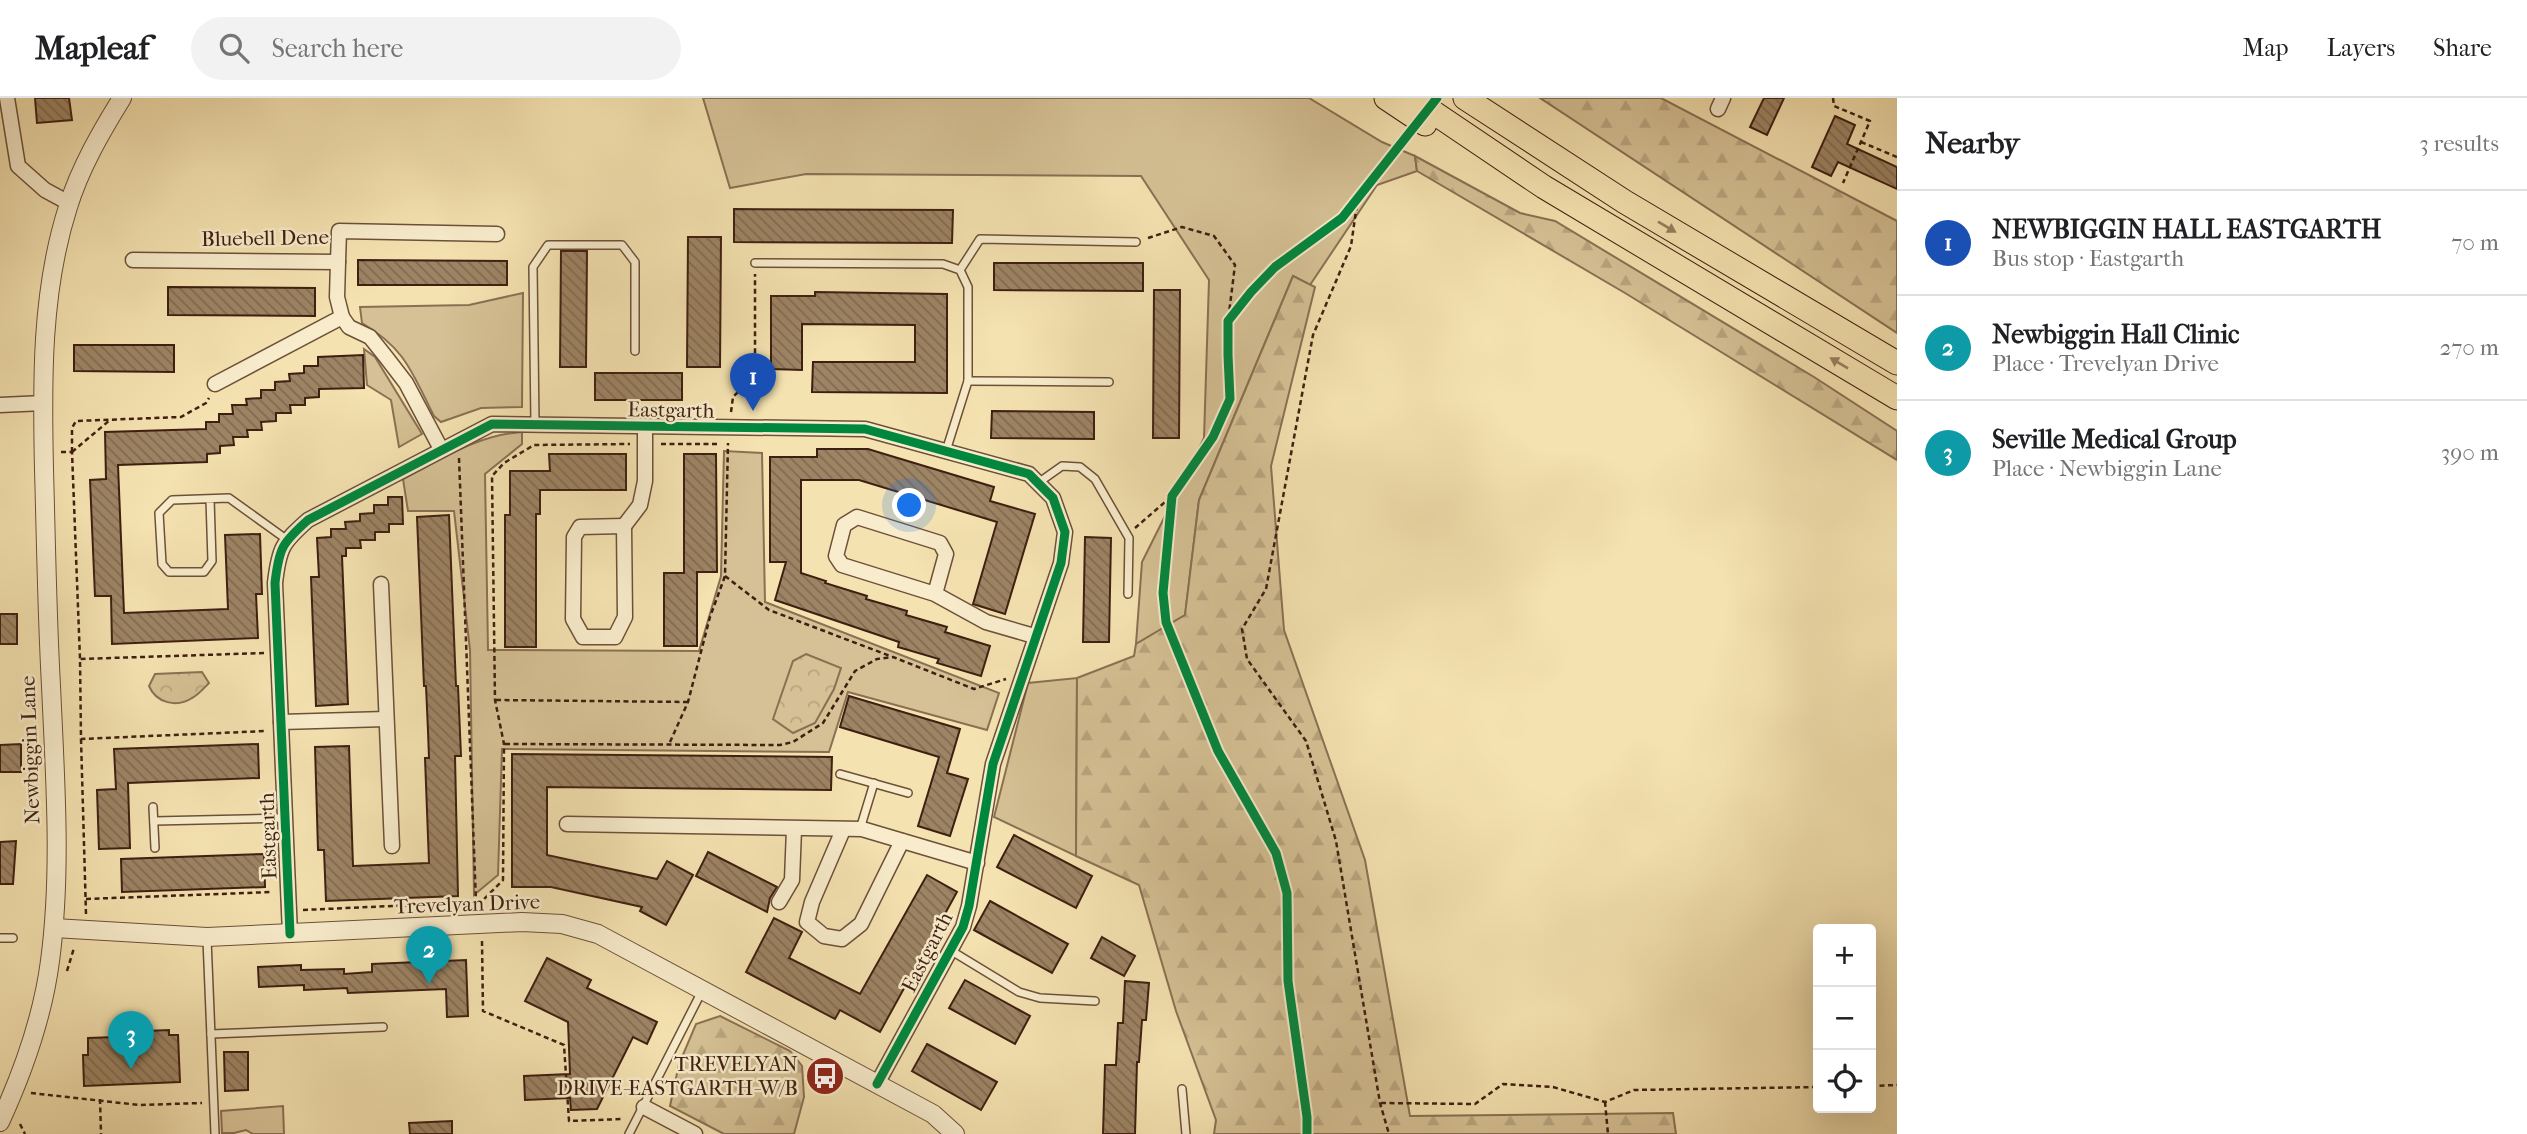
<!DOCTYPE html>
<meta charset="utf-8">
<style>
body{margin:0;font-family:"IM FELL French Canon",serif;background:#f2f2f2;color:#202124}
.controls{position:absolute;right:21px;bottom:21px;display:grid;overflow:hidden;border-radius:7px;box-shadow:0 7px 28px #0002}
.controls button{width:63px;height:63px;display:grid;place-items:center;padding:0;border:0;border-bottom:2px solid #e0e0e0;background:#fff;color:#202124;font:35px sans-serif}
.you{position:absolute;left:910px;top:408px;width:24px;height:24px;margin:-18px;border:5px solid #fff;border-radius:50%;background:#1a73e8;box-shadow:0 0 0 10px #1a73e833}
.badge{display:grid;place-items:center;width:46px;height:46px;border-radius:50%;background:#8f2418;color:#fff;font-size:23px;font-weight:700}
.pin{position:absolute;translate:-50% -58px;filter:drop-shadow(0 2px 4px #0008)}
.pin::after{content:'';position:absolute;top:37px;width:24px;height:21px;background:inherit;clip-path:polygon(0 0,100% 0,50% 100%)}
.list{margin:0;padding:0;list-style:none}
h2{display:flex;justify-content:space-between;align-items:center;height:91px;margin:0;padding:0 28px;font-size:30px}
h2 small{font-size:23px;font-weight:400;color:#757577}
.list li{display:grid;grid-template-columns:46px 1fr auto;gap:21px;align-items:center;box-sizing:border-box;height:105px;padding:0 28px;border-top:2px solid #e0e0e0}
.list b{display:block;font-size:26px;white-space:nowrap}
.list p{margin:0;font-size:23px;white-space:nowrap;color:#757577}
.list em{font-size:23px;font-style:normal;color:#757577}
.icon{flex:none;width:38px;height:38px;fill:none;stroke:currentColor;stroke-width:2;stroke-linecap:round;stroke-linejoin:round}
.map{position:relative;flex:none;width:1897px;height:1036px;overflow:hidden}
header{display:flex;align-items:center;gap:42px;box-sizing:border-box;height:98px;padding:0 35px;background:#fff;border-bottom:2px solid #e0e0e0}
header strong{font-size:33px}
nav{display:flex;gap:38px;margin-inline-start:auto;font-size:24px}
.search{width:490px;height:63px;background:#f2f2f2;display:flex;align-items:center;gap:18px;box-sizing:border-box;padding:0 24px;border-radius:38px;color:#757577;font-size:26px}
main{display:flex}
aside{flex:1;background:#fff}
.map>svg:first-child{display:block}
.green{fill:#d5c195;stroke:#8a7053;stroke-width:2}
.forest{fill:url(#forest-firs);stroke:#8a7053;stroke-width:2}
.park{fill:url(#park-crowns);stroke:#8a7053;stroke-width:2}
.building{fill:url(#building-back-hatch);stroke:#3f1f11;stroke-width:2}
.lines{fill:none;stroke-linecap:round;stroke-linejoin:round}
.service-casing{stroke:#6c5039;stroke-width:10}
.minor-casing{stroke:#6c5039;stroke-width:17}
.tertiary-casing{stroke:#6c5039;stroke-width:20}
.trunk-casing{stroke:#3f1f11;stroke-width:25}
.path{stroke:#3f1f11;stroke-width:2.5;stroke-dasharray:5 3.5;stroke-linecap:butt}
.service{stroke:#f8eccc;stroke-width:7}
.minor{stroke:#f8eccc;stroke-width:14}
.tertiary{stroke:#f8eccc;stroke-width:18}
.trunk{stroke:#f4e2b0;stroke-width:23}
.cycleway-casing{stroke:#f8eccc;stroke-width:13}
.cycleway{stroke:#00873e;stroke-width:9}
.oneway{fill:#9a8060}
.labels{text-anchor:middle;stroke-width:5;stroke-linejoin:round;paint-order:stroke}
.street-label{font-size:21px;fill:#3f1f11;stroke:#f8eccc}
.poi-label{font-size:21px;fill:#3f1f11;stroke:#f8eccc;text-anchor:end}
</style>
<header>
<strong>Mapleaf</strong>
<div class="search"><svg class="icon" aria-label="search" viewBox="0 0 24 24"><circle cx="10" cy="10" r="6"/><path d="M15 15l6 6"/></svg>Search here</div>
<nav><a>Map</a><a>Layers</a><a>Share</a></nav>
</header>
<main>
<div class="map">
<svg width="1897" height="1036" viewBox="0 0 1897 1036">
<defs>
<pattern id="forest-firs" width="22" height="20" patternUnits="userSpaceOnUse" patternTransform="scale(1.75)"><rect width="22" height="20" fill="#d5c195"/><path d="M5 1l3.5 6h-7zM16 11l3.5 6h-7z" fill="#b8a57f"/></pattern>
<pattern id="park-crowns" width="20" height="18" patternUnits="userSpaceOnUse" patternTransform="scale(1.75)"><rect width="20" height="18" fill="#d5c195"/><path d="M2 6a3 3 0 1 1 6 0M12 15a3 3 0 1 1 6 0" fill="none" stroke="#b8a57f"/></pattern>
<pattern id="building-back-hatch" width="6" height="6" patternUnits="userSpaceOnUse" patternTransform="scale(1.75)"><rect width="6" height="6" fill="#9d8464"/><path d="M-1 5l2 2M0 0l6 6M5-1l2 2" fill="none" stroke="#816b51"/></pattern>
</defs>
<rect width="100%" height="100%" fill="#f4e2b0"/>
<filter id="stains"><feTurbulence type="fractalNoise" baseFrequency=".00286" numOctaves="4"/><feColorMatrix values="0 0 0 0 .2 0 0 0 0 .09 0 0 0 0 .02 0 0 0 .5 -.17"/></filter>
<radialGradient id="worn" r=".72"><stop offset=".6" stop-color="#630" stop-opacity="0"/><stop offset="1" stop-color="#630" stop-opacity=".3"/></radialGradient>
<g class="green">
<path d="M703,0h606l73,44 33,14 2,15 -40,14 -67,100 -17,-9 -94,224 -14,115 -49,29 6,-82 62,-124 5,-158 -68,-104 -335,-2 -76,14z"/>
<path d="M523,195l-1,114 -41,1 -40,14 -7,-6c-22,-43 -28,-67 -72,-93l-2,-16 109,-2z"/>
<path d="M364,251l11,8 47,77 -23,13 -8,-47 -24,-15z"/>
<path d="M522,334v12l-37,30 3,176 211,1 22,-75 3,-125 38,2 3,149 234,91 -12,37 -139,-38 -19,60 -327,-3 -4,126 -24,20 -4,-245 -16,-139h-46l-5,-32c39,-20 74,-44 119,-47z"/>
<path d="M1077,580l-1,178 -82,-39 34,-134z"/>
<path d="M283,1008l1,28h-31l-7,-4 -12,3h-12l-1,-22z"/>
</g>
<g class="forest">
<path d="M1540,0h121l236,123v112z"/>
<path d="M1415,58l105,57 35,8 259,156 83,54v29l-272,-167 -208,-122z"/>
<path d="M1293,178l22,11 -44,179 13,164 81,230 45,256 263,-3 3,21h-462l2,-14 -40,-109 -37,-126 -63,-29 1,-178 57,-22 2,-12 49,-29 14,-115z"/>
<path d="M720,918l70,35 12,15 2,31 -10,37h-70l-54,-28 9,-42 17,-40z"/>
</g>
<g class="park">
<path d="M806,556l35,14 -7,21 -19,34 -22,10 -20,-14 20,-58z"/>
<path d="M202,574l7,11c-5,5 -11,12 -17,15 -15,10 -36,5 -43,-12l6,-12z"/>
</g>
<g class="building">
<path d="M35,0h34l3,22 -35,3z"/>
<path d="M1764,0h20l-17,37 -17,-8z"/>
<path d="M1835,18l20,9 -8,19 50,23v22l-59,-27 -7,14 -19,-9z"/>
<path d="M734,111l219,1 -1,33 -218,-1z"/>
<path d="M688,139h33l-1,130h-33z"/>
<path d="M561,153h26l-1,116h-26z"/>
<path d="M358,162l149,1v24h-149z"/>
<path d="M994,165h149v28l-149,-1z"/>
<path d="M168,189l147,1v28l-147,-1z"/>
<path d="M1154,192h26l-1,148h-26z"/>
<path d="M815,194l132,2v99l-135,-1 1,-30h102v-37l-113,-1v46l-31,-1v-73h44z"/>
<path d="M74,247h100v27l-100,-1z"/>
<path d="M363,257l1,33 -45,1v8l-14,1v7h-15l1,8h-15v8l-15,1 1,8h-15l1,7h-15l1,8 -14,1v7l-13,1v8l-89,3 6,148 104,-4 -3,-74 35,-1 2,60h-6l2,44 -146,6 -1,-48h-16l-5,-116 16,-1 -1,-47 101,-3v-7h13v-8h14l-1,-9h15l-1,-6 15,-1v-8h14v-8l15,-1 -1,-7 15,-1v-7h14v-9z"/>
<rect x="595" y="275" width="87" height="27"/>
<path d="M992,313l102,1v27l-103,-1z"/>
<path d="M817,351h51l23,7 103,31 -4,14 45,13 -30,100 -32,-10 24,-82 -138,-42h-58v93l25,8 -1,2 42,13 -1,3 41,12 -1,4 41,12 -2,5 45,14 -9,30 -44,-13 2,-4 -41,-12 1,-5 -124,-42 11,-38h-16v-105h47z"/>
<path d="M549,356h77v36h-86v24h-4v133h-31v-132h5v-44h40z"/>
<path d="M684,356h32l1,118h-20v74h-33v-73h20z"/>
<path d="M388,399h14l1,27h-14v8h-14v8h-15l1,8h-15v8h-4l6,148 -32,2 -5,-129h8l-2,-39 14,-1v-8h15l-1,-7 15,-1v-7l14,-1v-8h14z"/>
<path d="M449,417l7,171h2l3,70h-6l3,140 -132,5 -2,-51h-6l-3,-103 34,-1 4,120 76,-3 -4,-105h4l-1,-27 -2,-45h-2l-7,-169z"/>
<path d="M1085,439l26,1 -2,104h-26z"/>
<rect x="0" y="516" width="17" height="30"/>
<path d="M849,598l111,33 -13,44 21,6 -18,57 -32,-10 21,-69 -99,-30z"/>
<path d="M21,646v28h-21v-27z"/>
<path d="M258,646l1,34 -131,5 2,65 -31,1 -2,-59 19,-1 -2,-40z"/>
<path d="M512,656l320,3 -1,33 -284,-3v68l110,24 10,-18 26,14 -27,50 -26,-14 2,-4 -91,-20h-39z"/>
<path d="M1014,737l78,41 -16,32 -79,-41z"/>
<path d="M16,743l-3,43h-13v-42z"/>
<path d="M708,754l69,35 -7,11 -3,14 -71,-36z"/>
<path d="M264,756l1,33 -143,5 -1,-33z"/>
<path d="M927,777l30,17 -77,140 -40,-22 -5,9 -89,-47 28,-54 28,14 -13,26 71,36z"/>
<path d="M990,803l78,43 -16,29 -78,-43z"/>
<path d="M1102,839l33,19 -11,20 -33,-18z"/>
<path d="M547,860l44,22 -4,8 70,34 -10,22 -14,-7 -36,72 -26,1 -1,-12 -45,2 -1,-24 46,-2 -2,-52 -43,-21z"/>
<path d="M466,862l2,56 -21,1 -1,-28 -98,4 -1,-5 -43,2v-5l-45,2 -1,-20 43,-2v5l43,-1v5l28,-2v-8z"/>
<path d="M965,882l65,36 -15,28 -66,-36z"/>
<path d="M1125,883l24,2 -3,37h-4l-3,42h-2l-2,72h-32l2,-69h11l2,-42h5z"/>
<path d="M169,932v5h9l2,47 -96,4 -1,-31h5v-17l58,-2v-5z"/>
<path d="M927,946l70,38 -16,28 -69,-39z"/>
<path d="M224,954h24v38l-23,1z"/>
<path d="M452,1023v13h-42l-1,-11z"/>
</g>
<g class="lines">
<defs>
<g id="service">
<path d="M755,165l188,1 17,6 8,17v94l-22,70"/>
<path d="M960,172l20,-31 156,3"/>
<path d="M968,283l141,1"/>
<path d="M535,326l-2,-157 15,-22h74l13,17v89"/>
<path d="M1038,385l24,-17 18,1 15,12 34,59 -1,56"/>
<path d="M210,401l2,62 -8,11h-35l-7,-8 -3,-51 13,-13 57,-2 57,41"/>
<path d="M840,676l68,19"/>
<path d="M153,709l2,41"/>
<path d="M154,723l131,-3"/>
<path d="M860,731l14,-46"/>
<path d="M0,840h13"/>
<path d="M207,841l8,195"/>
<path d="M950,852l69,42 21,6 55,3"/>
<path d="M211,936l172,-7"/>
<path d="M1182,991l4,45"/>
<path d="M629,1036l73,-143"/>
</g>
<g id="minor">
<path d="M7,0l11,68 27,24 24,13"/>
<path d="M1718,11l5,-11"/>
<path d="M133,162l205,2 1,-31 158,3"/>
<path d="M338,164l-1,35 5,20 7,10 21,10 16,20 20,26 35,66"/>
<path d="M215,286l127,-67"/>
<path d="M0,307l44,-2"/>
<path d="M624,428l1,91 -10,20h-32l-10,-18 1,-82 6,-10z"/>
<path d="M624,428l16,-21 5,-24v-53"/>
<path d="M381,486l11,262"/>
<path d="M935,496l-93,-29 -6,-9 8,-31 13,-8 83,26 6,11 -11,40 51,28 48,14"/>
<path d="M281,624l105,-3"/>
<path d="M567,726l295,5 115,34"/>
<path d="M843,732l-31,72 -5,20 17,14 18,3 19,-15 41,-83"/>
<path d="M779,804l13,-22 2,-51"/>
<path d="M290,836l-15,-351c4,-35 7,-40 33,-63l184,-96 373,5 164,45 24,24 12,34 -4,31 -68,201 -24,142 -6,21 -86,157"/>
<path d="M644,1009l51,27"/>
</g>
<g id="tertiary">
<path d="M54,830l153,9 315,-15 40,2 36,10 335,180 22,20"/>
<path d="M0,1024c23,-50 43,-107 50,-161 12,-91 5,-184 1,-275 -4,-72 -5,-145 -7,-217 -2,-87 -3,-178 24,-262 12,-39 33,-75 54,-109"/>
</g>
<g id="trunk">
<path d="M1386,0l39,26"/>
<path d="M1412,0l132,89 353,211"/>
<path d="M1465,0l160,104 272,161"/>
</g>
</defs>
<use href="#service" class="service-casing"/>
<use href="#minor" class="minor-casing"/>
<use href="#tertiary" class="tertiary-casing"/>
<use href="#trunk" class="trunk-casing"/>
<g class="path">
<path d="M1833,0l1,8 36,15 -27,62"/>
<path d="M1861,44l36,15"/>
<path d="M1358,99l-7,49 -38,89 -47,254 -24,40 5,30 59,82 30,100 44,262 9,31"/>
<path d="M1148,140l34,-11 32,9 21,29 -7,56"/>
<path d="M731,314l2,-15 22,-22v-101"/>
<path d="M661,346h56"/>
<path d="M61,354h11l8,207"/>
<path d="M72,354v-24l4,-7 105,-4 25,-14 3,-5"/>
<path d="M72,354l38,-32"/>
<path d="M459,360l17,444"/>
<path d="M1135,430l37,-32"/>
<path d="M725,478l44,34 121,46"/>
<path d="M264,555l-184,6 1,80 185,-8"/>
<path d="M496,602l192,2"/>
<path d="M81,641l5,175"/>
<path d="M670,644l18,-40 22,-85 15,-41 3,-133"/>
<path d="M505,646l275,1 13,-3 30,-19 32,-52 22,-12 16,-2 81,32 32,-10"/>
<path d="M86,801l186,-7"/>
<path d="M481,808v-4l22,-22 1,-136 -9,-44 -3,-224 12,-13 30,-18 96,-1"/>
<path d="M303,812l178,-8"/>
<path d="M482,843l1,70 81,34 5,76 53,-2"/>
<path d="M67,873l7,-23"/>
<path d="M1871,988l26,-1"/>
<path d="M31,995l108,12 63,-2"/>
<path d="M100,1001l1,35"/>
<path d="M1605,1004l3,32"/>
<path d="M1381,1005l94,1 28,-20 50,3 52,15 29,-12 184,-3"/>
<path d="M20,1026l5,10"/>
</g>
<use href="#service" class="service"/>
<use href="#minor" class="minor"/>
<use href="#tertiary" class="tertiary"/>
<use href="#trunk" class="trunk"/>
<defs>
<g id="cycleway">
<path d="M290,836l-15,-351c4,-35 7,-40 33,-63l184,-96 373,5 164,45 24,24 12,34 -4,31 -68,201 -24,142 -6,21 -86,157"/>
<path d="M1307,1036v-17l-19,-136 -1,-88 -11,-40 -58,-102 -52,-129 -3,-29 9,-97 41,-59 17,-38 -2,-44v-34l23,-29 24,-25 67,-49 95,-120"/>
</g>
</defs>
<use href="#cycleway" class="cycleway-casing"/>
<use href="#cycleway" class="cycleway"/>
</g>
<defs><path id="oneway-solid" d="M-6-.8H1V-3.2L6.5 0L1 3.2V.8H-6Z" transform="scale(1.75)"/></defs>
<g class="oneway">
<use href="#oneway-solid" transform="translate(1667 129) rotate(31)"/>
<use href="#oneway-solid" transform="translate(1839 265) rotate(-149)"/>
</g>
<defs>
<symbol id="bus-disc" viewBox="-11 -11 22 22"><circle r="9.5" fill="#8f2418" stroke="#f8eccc"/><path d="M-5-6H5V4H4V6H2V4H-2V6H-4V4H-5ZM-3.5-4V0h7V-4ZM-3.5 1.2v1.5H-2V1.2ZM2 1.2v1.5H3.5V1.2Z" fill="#fff"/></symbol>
</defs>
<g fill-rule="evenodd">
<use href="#bus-disc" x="803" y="956" width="44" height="44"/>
</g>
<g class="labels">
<g class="street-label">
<text transform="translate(265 140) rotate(-1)" y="7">Bluebell Dene</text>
<text transform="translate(671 312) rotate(1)" y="7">Eastgarth</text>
<text transform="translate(30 652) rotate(-92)" y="7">Newbiggin Lane</text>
<text transform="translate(268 738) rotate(-92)" y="7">Eastgarth</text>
<text transform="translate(467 806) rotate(-2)" y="7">Trevelyan Drive</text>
<text transform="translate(927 854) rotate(-63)" y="7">Eastgarth</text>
</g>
<g class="poi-label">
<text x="798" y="973">TREVELYAN<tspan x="798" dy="24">DRIVE-EASTGARTH-W/B</tspan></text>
</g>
</g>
<rect width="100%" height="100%" filter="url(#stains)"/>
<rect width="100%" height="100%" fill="url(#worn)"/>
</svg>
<div class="controls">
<button>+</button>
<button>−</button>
<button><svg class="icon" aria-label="locate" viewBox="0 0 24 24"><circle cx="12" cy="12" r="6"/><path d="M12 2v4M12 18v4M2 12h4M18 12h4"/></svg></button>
</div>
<div class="you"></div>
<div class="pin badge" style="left:753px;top:313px;background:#1a4fb4">1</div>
<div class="pin badge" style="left:429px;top:886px;background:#0f9aa8">2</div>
<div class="pin badge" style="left:131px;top:971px;background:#0f9aa8">3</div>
</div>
<aside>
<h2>Nearby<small>3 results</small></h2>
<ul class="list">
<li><span class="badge" style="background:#1a4fb4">1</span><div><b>NEWBIGGIN HALL EASTGARTH</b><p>Bus stop · Eastgarth</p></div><em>70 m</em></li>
<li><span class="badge" style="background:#0f9aa8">2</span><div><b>Newbiggin Hall Clinic</b><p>Place · Trevelyan Drive</p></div><em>270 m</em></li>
<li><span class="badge" style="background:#0f9aa8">3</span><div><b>Seville Medical Group</b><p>Place · Newbiggin Lane</p></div><em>390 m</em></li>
</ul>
</aside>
</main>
